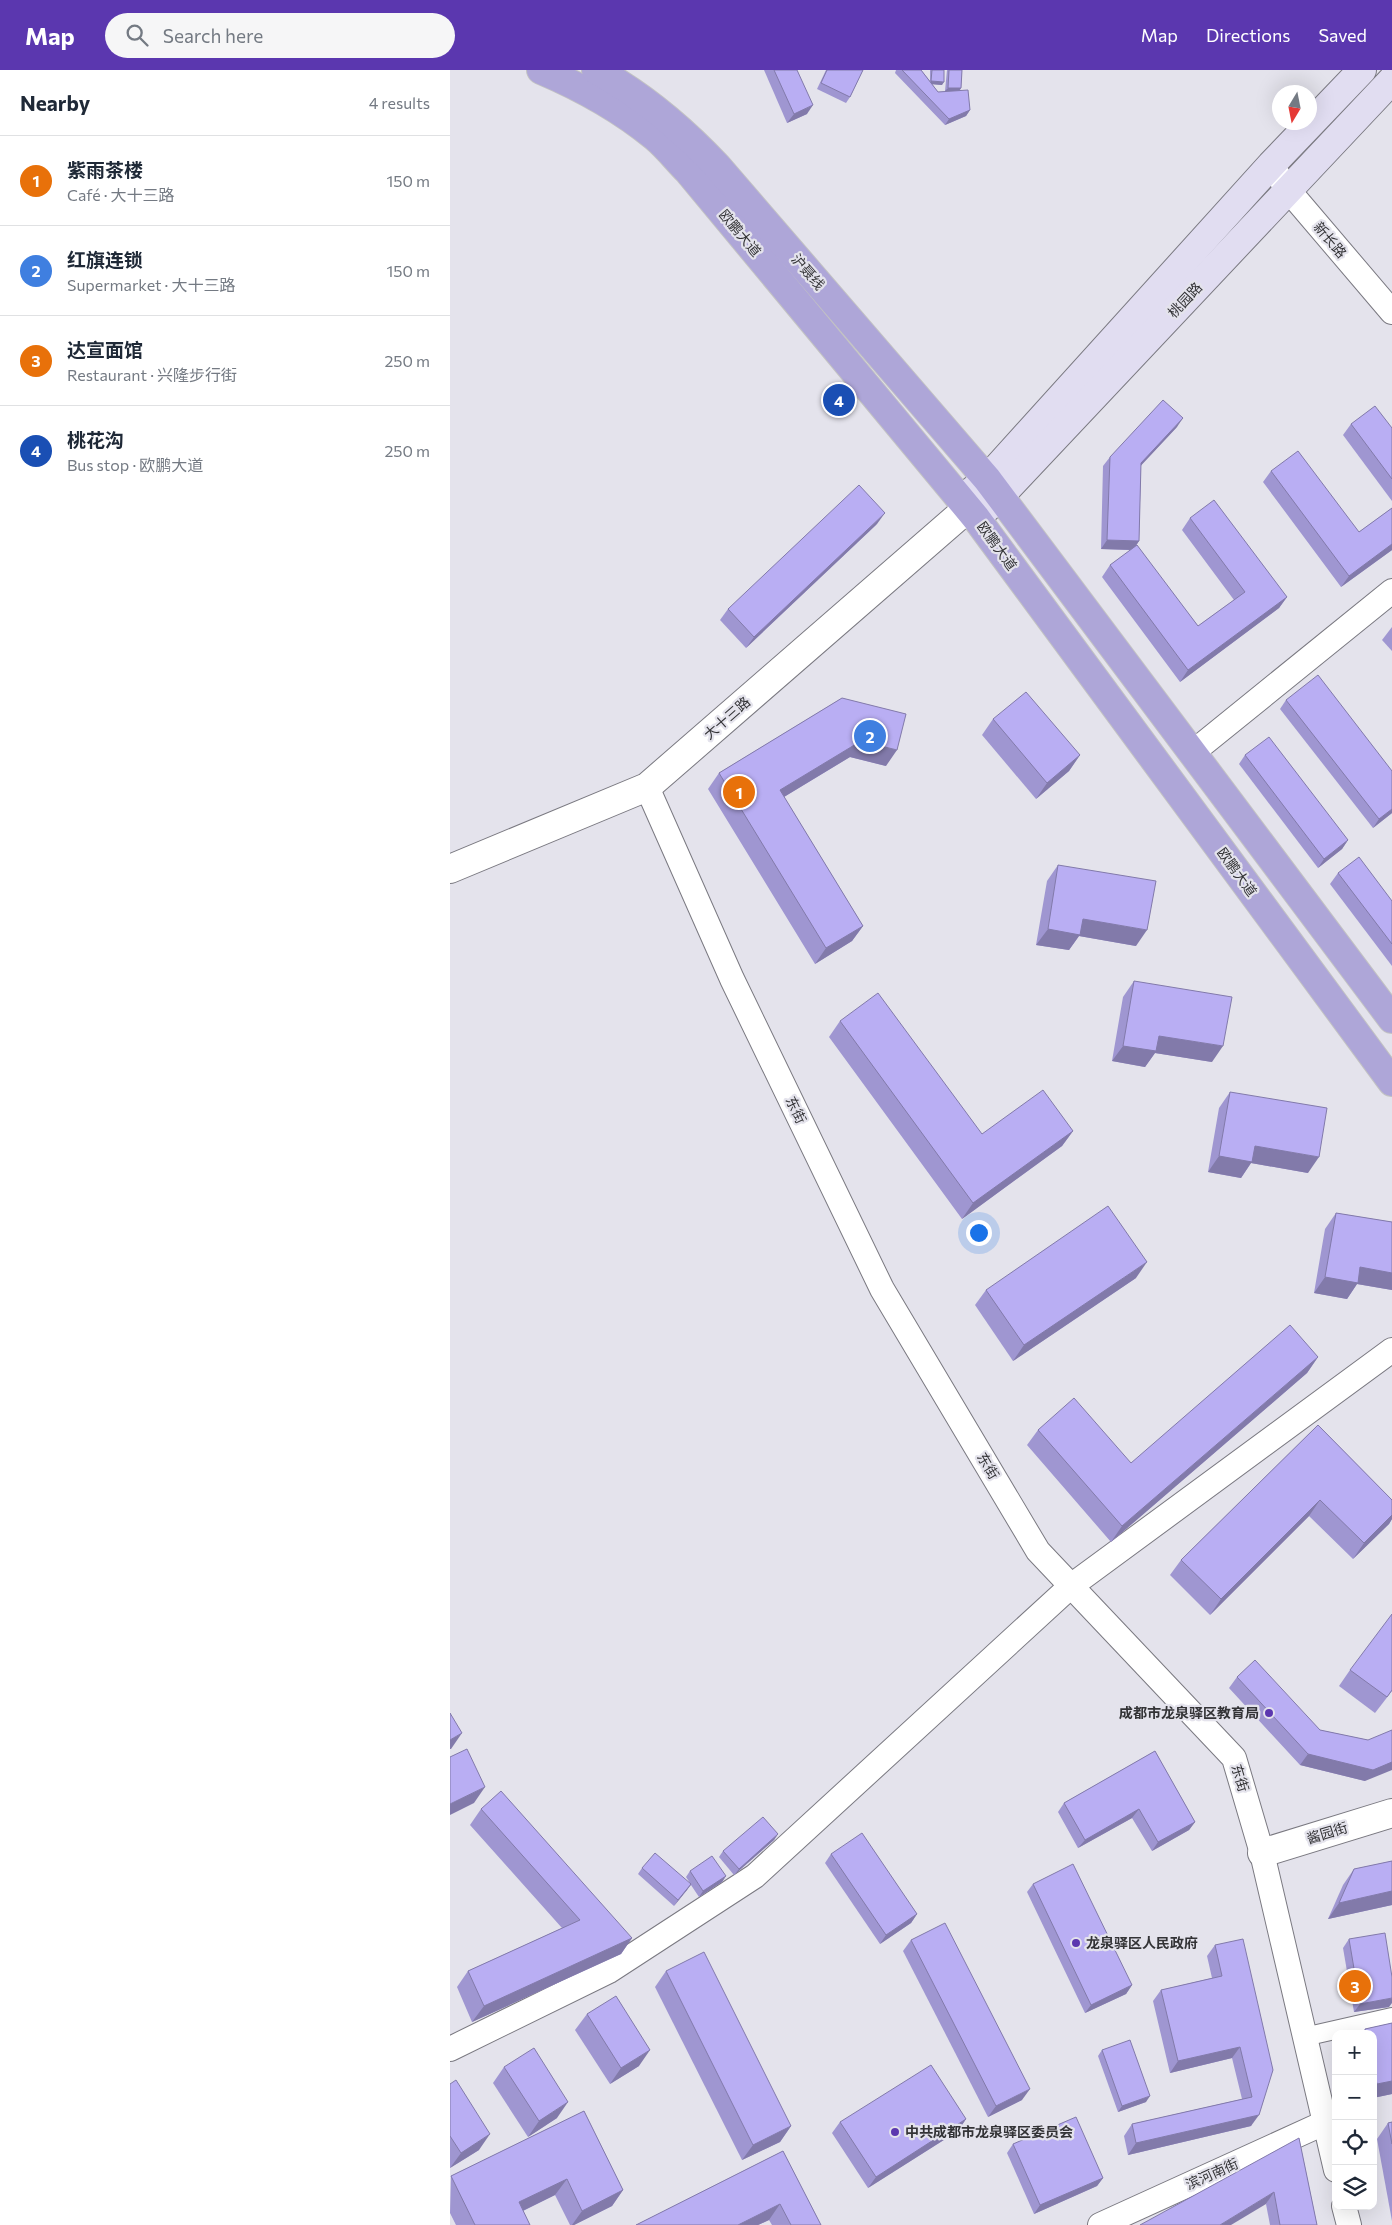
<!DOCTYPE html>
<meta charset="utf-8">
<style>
body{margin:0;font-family:Commissioner,"Noto Sans SC",sans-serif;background:#f6f6f7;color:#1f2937}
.controls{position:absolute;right:15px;bottom:15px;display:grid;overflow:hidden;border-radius:10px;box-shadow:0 5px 20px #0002}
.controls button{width:45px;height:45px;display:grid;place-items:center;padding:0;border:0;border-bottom:1px solid #e0e1e3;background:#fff;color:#1f2937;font:25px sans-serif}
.compass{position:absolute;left:822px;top:15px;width:45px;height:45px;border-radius:50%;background:#fff;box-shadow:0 5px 20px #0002;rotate:190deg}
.you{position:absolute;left:528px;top:1162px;width:18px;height:18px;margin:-12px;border:4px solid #fff;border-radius:50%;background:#1a73e8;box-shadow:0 0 0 8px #1a73e833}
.badge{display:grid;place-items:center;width:32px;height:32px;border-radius:50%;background:#5b37af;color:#fff;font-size:16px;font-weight:700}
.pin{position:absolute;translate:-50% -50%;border:2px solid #fff;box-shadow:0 1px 5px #0006}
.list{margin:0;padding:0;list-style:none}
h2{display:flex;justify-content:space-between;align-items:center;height:65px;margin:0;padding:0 20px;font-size:21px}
h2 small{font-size:16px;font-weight:400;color:#747a83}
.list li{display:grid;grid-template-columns:32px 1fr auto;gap:15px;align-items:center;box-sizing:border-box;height:90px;padding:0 20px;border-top:1px solid #e0e1e3}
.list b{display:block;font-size:19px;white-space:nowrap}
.list p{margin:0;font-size:16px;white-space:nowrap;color:#747a83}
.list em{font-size:16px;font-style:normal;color:#747a83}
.icon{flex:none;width:28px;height:28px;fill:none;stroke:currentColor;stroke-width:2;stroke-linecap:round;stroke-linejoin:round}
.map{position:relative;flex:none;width:942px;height:2155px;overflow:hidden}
header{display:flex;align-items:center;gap:30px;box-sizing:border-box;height:70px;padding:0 25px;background:#5b37af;color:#fff}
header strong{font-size:24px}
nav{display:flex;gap:28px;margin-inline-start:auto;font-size:18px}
.search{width:350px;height:45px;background:#f6f6f7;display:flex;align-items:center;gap:12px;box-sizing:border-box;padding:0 18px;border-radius:28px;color:#747a83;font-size:19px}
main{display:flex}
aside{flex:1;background:#fff}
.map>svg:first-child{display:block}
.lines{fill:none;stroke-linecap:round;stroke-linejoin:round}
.pedestrian-casing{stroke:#7a7981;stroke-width:20}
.minor-casing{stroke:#7a7981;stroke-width:26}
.tertiary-casing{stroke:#7a7981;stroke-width:30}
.secondary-casing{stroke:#7a7981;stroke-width:30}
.trunk-casing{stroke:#c2c2c3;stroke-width:30}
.pedestrian{stroke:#fff;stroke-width:18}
.minor{stroke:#fff;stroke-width:24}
.tertiary{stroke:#fff;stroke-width:28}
.secondary{stroke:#e1ddf1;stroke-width:28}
.trunk{stroke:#aea6d8;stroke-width:28}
.wall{fill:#9f96d1}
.shaded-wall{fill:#827aaa}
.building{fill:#b9aef3;stroke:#827aaa}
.poi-dot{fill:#5b37af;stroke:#e4e3ec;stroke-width:2}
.labels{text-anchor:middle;stroke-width:4.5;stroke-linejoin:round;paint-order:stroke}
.street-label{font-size:14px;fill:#333336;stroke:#e4e3ec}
.poi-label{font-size:14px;font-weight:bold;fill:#333336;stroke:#e4e3ec;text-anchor:start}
</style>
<header>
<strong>Map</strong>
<div class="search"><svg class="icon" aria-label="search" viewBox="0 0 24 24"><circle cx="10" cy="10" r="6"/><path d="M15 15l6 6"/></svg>Search here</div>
<nav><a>Map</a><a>Directions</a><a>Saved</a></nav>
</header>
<main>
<aside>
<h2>Nearby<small>4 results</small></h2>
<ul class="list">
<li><span class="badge" style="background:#e8710a">1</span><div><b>紫雨茶楼</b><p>Café · 大十三路</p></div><em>150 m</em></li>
<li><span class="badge" style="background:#3f7fe0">2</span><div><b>红旗连锁</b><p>Supermarket · 大十三路</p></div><em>150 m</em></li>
<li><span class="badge" style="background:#e8710a">3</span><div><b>达宣面馆</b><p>Restaurant · 兴隆步行街</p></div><em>250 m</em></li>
<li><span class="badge" style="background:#1a4fb4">4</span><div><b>桃花沟</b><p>Bus stop · 欧鹏大道</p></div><em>250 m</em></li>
</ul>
</aside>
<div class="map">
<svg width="942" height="2155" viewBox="0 0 942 2155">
<rect width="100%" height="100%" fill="#e4e3ec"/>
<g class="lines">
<defs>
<path id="pedestrian" d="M854,1967l88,-20"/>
<g id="minor">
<path d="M821,95l18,26 103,121"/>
<path d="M742,683l200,-162"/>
<path d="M197,717l85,192 150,310 156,262 196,207 28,95 74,317"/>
<path d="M0,1979l159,-78 146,-95 316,-290 321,-236"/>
<path d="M894,2136l5,19"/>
<path d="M650,2155l224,-102"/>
</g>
<g id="tertiary">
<path d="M0,799l197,-82 321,-279"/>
<path d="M812,1783l130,-40"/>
</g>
<g id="secondary">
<path d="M511,430l26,-21 284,-314 91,-95"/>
<path d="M526,448l24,-22 392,-416"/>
</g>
<g id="trunk">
<path d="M91,0c40,17 80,39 114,67 12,10 22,23 33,34l288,347 416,564"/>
<path d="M146,0c46,25 85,58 121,96l270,313 405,540"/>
</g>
</defs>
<use href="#pedestrian" class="pedestrian-casing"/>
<use href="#minor" class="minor-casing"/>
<use href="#tertiary" class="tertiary-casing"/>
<use href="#secondary" class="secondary-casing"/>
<use href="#trunk" class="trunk-casing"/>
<use href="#pedestrian" class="pedestrian"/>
<use href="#minor" class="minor"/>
<use href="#tertiary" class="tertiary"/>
<use href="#secondary" class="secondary"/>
<use href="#trunk" class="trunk"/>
</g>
<g class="wall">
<path d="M314,0h33l10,44 -20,9z"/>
<path d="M376,0h37l-13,27 -4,6 -29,-14z"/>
<path d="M446,0h25l9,11v-11h14l-2,15 -10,-1 6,8 15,-1h-8l2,-21h15l-1,18 -1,2 10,20 -4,6 -21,9 -50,-52z"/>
<path d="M901,354l41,4v73l-49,-66z"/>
<path d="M727,357l-36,38 -2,76 -4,6 63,79 36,-26 -52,-70 8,-12 97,79 -8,11 -99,74 -78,-105 8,-12 21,-15 -30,-1 2,-83 7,-9z"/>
<path d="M821,401l88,61 33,-24v42l-51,37 -78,-105z"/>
<path d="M427,454l-131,124 -26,-28 8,-11z"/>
<path d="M942,557v24l-10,-11z"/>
<path d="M392,628l44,68 -36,-9 -66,40 79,129 -11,15 -37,23 -107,-175 11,-16z"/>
<path d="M836,630l106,113 -19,15 -93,-119z"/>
<path d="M543,649l87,36 -11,16 -33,28 -54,-64z"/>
<path d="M795,685l103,85 -6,9 -24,19 -79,-104z"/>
<path d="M608,795l78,81 -57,-10 -10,14 -33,-5 11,-64z"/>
<path d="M888,803l54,28v65l-62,-82z"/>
<path d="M684,911l78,81 -57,-9 -10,14 -33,-6 11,-64z"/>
<path d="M390,951l142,113 91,-3 -11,15 -100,73 -133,-182z"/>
<path d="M780,1022l78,81 -57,-10 -10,15 -33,-6 11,-64z"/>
<path d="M886,1143l56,9v68l-35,-6 -10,15 -33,-6 11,-64z"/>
<path d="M686,1208l-123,83 -38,-56 11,-15z"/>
<path d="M868,1287l-11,16 -196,169 -84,-97 11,-15 93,33z"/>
<path d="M868,1355l74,75v19l-3,5 -36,35 -44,-43 -99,99 -40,-40 11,-15z"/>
<path d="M900,1600l42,21 -17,22 -36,-27z"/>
<path d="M787,1607l83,53 48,10 -3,41 -65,-16 -71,-77z"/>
<path d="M705,1681l40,71 -6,8 -37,21 -20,-33 -54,30 -20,-36 6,-9z"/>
<path d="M31,1739l151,129 -11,16 -149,68 -15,-35 11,-16 94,-43 -92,-103z"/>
<path d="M328,1764l-4,6 -40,35 -15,-18 4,-6z"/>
<path d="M381,1784l86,60 -6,9 -31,21 -55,-81z"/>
<path d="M942,1791v44l-64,14 15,-34 11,-16z"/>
<path d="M192,1798l48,15 -4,-6 4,-6 36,5 -4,6 -23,15 -8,-12 -17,21 -36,-32z"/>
<path d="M583,1814l99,101 -6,9 -41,19 -58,-121z"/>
<path d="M899,1869l40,68 -35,5 -11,-64z"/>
<path d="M461,1870l111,160 -34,17 -85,-166z"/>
<path d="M765,1875l58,125 -22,56 -123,29 -4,-19 8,-12 110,-25 -10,-41 -62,15 -17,-72 8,-11 51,-12 -5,-22z"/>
<path d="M216,1901l125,155 -11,16 -38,18 -87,-173z"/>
<path d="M137,1944l52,52 -29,18 -35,-54z"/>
<path d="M942,1953v71l-19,4v-64h-11l3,-5z"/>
<path d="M652,1980l44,52 -28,10 -20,-56z"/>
<path d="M54,1997l53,51 -29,19 -35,-54z"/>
<path d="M0,2014l29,66 -29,18z"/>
<path d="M134,2041l39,79 -11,16 -38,19h-4l-15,-30 -32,16 7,14h-74l-6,-12 1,-37z"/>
<path d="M516,2049l-8,12 -90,57 -36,-55 8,-11z"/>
<path d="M942,2052v99l-15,-82 11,-16z"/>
<path d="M849,2068l18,87h-47l-4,-21z"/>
<path d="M563,2074l90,34 -6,8 -63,28 -27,-61z"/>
<path d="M333,2081l38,74h-49l-3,-5 -11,5h-122z"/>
</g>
<g class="shaded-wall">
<path d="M481,11l13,1 -2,3 -13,-1z"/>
<path d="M498,18h13l-2,3h-14z"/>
<path d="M363,35l-6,9 -20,9 7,-9z"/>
<path d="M520,40l-4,6 -21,9 4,-6z"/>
<path d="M733,348l-6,9 -42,45 6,-9z"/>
<path d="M435,443l-8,11 -131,124 8,-11z"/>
<path d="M657,470l32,1 -6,9 -32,-1z"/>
<path d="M942,474v6l-51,37 8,-11z"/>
<path d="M837,527l-8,11 -99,74 8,-12z"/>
<path d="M411,671l36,9 -11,16 -36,-9 -81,49 11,-16z"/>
<path d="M630,685l-11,16 -33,28 11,-16z"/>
<path d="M942,739v4l-19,15 6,-9z"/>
<path d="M898,770l-6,9 -24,19 6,-9z"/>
<path d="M633,849l64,11 -11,16 -57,-10 -10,14 -33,-5 12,-16z"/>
<path d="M413,856l-11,15 -37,23 11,-16z"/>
<path d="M709,966l64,10 -11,16 -57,-9 -10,14 -33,-6 11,-15z"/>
<path d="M623,1061l-11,15 -100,73 11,-16z"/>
<path d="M805,1076l64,11 -11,16 -57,-10 -10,15 -33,-6 11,-16z"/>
<path d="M697,1192l-11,16 -123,83 11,-16z"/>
<path d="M910,1197l32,6v17l-35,-6 -10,15 -33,-6 11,-16z"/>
<path d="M868,1287l-11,16 -196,169 11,-16z"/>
<path d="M870,1430l-11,16 -99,99 11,-16z"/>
<path d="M942,1445v4l-3,5 -36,35 11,-16z"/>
<path d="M12,1663l-11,16h-1v-9z"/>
<path d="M858,1684l84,8v8l-27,11 -65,-16z"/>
<path d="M35,1717l-11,16 -24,12v-11z"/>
<path d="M689,1739l-7,9 -54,30 7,-8z"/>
<path d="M745,1752l-6,8 -37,21 6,-9z"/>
<path d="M328,1764l-4,6 -40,35 5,-6z"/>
<path d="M276,1806l-4,6 -23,15 4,-6z"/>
<path d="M241,1814l-4,6 -13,16 4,-6z"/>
<path d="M942,1821v14l-64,14 11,-16z"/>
<path d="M467,1844l-6,9 -31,21 6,-9z"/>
<path d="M182,1868l-11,16 -149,68 12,-16z"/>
<path d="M682,1915l-6,9 -41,19 6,-8z"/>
<path d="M942,1928v5l-3,4 -35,5 6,-8z"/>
<path d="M790,1977l-8,11 -62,15 8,-12z"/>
<path d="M200,1980l-11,16 -29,18 11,-16z"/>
<path d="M942,2011v13l-19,4v-8l4,-6z"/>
<path d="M580,2019l-8,11 -34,17 8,-11z"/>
<path d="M700,2026l-4,6 -28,10 4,-6z"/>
<path d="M118,2032l-11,16 -29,19 11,-16z"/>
<path d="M809,2045l-8,11 -123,29 8,-12z"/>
<path d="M516,2049l-8,12 -90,57 8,-11z"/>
<path d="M341,2056l-11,16 -38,18 11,-15z"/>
<path d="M40,2064l-11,16 -29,18 11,-15z"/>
<path d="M653,2108l-6,8 -63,28 6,-9z"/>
<path d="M117,2109l-12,16 -47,23 11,-16z"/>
<path d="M173,2120l-11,16 -38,19h-2l10,-14z"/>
<path d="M824,2122l-8,12 -35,21h-11z"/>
<path d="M330,2134l-11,16 -11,5h-20z"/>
</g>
<g class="building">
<path d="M324,0h23l16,35 -19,9z"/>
<path d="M377,0h36l-13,27 -29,-14z"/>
<path d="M452,0h19l17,22 30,-2 2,20 -21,9z"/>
<path d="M482,0h12v12l-13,-1z"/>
<path d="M499,0h13l-1,18h-13z"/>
<path d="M713,330l20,18 -42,45 -2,78 -32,-1 3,-83z"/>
<path d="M925,336l17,22v51l-41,-55z"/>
<path d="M848,381l61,81 33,-24v36l-43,32 -78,-105z"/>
<path d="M409,415l26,28 -131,124 -26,-28z"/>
<path d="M764,430l73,97 -99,73 -78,-105 27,-20 61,81 47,-34 -55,-74z"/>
<path d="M868,605l74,96v38l-13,10 -93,-119z"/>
<path d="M576,622l54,63 -33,28 -54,-64z"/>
<path d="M392,628l64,16 -9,36 -36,-9 -81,49 83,136 -37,22 -107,-175z"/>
<path d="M819,667l79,103 -24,19 -79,-104z"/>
<path d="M909,787l33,44v43l-54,-71z"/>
<path d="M608,795l98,16 -9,49 -64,-11 -3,16 -32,-6z"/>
<path d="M684,911l98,16 -9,49 -64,-10 -3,15 -33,-5z"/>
<path d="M428,923l104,141 61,-44 30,41 -100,72 -133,-182z"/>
<path d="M780,1022l97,16 -8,49 -64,-11 -3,16 -33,-6z"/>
<path d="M658,1136l39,56 -123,83 -38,-55z"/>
<path d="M886,1143l56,9v51l-32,-6 -2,16 -33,-6z"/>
<path d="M840,1255l28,32 -196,169 -84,-96 36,-32 57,65z"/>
<path d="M868,1355l74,75v15l-28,28 -44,-43 -99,99 -40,-39z"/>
<path d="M942,1544v76l-5,7 -37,-27z"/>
<path d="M805,1590l65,70 48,10 24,-10v32l-19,8 -65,-16 -71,-77z"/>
<path d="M0,1643l12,20 -12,7z"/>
<path d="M17,1679l18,38 -35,17v-47z"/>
<path d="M705,1681l40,71 -37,20 -19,-33 -54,31 -21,-37z"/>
<path d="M51,1721l131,147 -148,68 -16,-35 112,-51 -99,-111z"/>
<path d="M313,1747l15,17 -39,35 -16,-18z"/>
<path d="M412,1763l55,81 -31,21 -55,-81z"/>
<path d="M205,1783l36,31 -13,16 -36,-32z"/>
<path d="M262,1786l14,20 -23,15 -13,-20z"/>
<path d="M942,1791v30l-53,12 15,-34z"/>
<path d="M623,1794l59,121 -41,20 -58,-121z"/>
<path d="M495,1853l85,166 -34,17 -85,-166z"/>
<path d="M935,1863l7,44v21l-32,6 -11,-65z"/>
<path d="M793,1869l30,131 -14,45 -123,28 -4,-19 120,-27 -12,-50 -62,14 -17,-71 61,-14 -7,-31z"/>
<path d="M254,1882l87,174 -38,19 -87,-174z"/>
<path d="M166,1926l34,54 -29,18 -34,-54z"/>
<path d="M942,1953v58l-15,3 -4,-18v-32h-7l-1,-5z"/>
<path d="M680,1970l20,56 -28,10 -20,-56z"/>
<path d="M84,1978l34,54 -29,19 -35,-54z"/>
<path d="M481,1995l35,54 -90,58 -36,-55z"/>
<path d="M6,2010l34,54 -29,19 -11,-17v-52z"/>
<path d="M134,2041l39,79 -41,21 -15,-32 -48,23 11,23h-55l-24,-49z"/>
<path d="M626,2047l27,61 -63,27 -27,-61z"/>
<path d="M942,2052v22l-4,-21z"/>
<path d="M849,2068l18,87h-37l-6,-33 -54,33h-80z"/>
<path d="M333,2081l38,74h-30l-11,-21 -42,21h-102z"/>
</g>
<g class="poi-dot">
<circle cx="819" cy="1643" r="5"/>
<circle cx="626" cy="1873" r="5"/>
<circle cx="445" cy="2062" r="5"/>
</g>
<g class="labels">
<g class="street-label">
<text transform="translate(290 163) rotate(50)" y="5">欧鹏大道</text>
<text transform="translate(880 170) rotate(50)" y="5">新长路</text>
<text transform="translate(358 202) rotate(49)" y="5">沪聂线</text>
<text transform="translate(735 230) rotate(-47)" y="5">桃园路</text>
<text transform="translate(547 476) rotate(54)" y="5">欧鹏大道</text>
<text transform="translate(277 648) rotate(-41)" y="5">大十三路</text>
<text transform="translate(787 802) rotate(54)" y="5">欧鹏大道</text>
<text transform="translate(346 1040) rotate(64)" y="5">东街</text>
<text transform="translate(538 1396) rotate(59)" y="5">东街</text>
<text transform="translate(790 1708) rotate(73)" y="5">东街</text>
<text transform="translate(877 1763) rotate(-17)" y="5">酱园街</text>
<text transform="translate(762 2104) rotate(-24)" y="5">滨河南街</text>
</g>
<g class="poi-label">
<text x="809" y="1648" text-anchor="end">成都市龙泉驿区教育局</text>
<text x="636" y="1878">龙泉驿区人民政府</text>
<text x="455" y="2067">中共成都市龙泉驿区委员会</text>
</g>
</g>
</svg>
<div class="controls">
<button>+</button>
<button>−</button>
<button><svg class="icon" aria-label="locate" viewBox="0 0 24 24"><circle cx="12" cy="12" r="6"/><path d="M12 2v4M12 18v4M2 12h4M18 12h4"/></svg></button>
<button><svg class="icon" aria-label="layers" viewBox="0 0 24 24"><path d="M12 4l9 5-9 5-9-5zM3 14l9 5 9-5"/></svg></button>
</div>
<svg class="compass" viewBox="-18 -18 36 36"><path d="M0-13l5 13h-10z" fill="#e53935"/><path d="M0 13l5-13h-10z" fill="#747a83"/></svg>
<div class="you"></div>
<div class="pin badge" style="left:289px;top:722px;background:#e8710a">1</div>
<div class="pin badge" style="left:420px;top:666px;background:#3f7fe0">2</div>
<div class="pin badge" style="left:905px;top:1916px;background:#e8710a">3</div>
<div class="pin badge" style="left:389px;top:330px;background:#1a4fb4">4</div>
</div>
</main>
